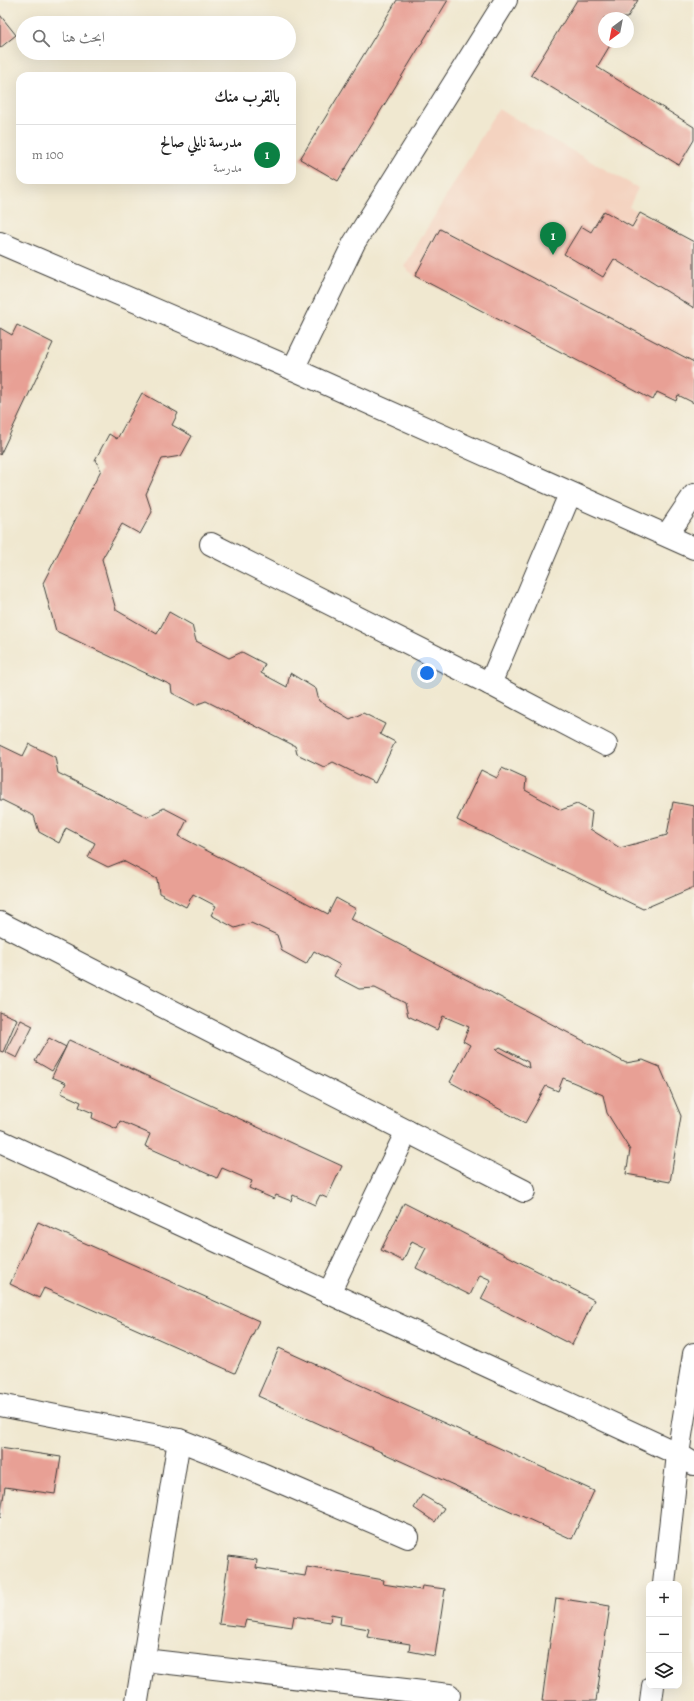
<!DOCTYPE html>
<html lang="ar">
<meta charset="utf-8">
<style>
body{margin:0;font-family:Alegreya,Amiri,serif;background:#f2f2f2;color:#222;direction:rtl}
.controls{position:absolute;right:12px;bottom:12px;display:grid;overflow:hidden;border-radius:8px;box-shadow:0 4px 16px #0002}
.controls button{width:36px;height:36px;display:grid;place-items:center;padding:0;border:0;border-bottom:1px solid #e0e0e0;background:#fff;color:#222;font:20px sans-serif}
.compass{position:absolute;left:598px;top:12px;width:36px;height:36px;border-radius:50%;background:#fff;box-shadow:0 4px 16px #0002;rotate:212deg}
.you{position:absolute;left:427px;top:673px;width:14px;height:14px;margin:-10px;border:3px solid #fff;border-radius:50%;background:#1a73e8;box-shadow:0 0 0 6px #1a73e833}
.badge{display:grid;place-items:center;width:26px;height:26px;border-radius:50%;background:#0b8043;color:#fff;font-size:13px;font-weight:700}
.pin{position:absolute;translate:-50% -33px;filter:drop-shadow(0 1px 2px #0008)}
.pin::after{content:'';position:absolute;top:21px;width:14px;height:12px;background:inherit;clip-path:polygon(0 0,100% 0,50% 100%)}
.list{margin:0;padding:0;list-style:none}
h2{display:flex;justify-content:space-between;align-items:center;height:52px;margin:0;padding:0 16px;font-size:17px}
h2 small{font-size:13px;font-weight:400;color:#767676}
.list li{display:grid;grid-template-columns:26px 1fr auto;gap:12px;align-items:center;box-sizing:border-box;height:60px;padding:0 16px;border-top:1px solid #e0e0e0}
.list b{display:block;font-size:15px;white-space:nowrap}
.list p{margin:0;font-size:13px;white-space:nowrap;color:#767676}
.list em{font-size:13px;font-style:normal;color:#767676}
.icon{flex:none;width:22px;height:22px;fill:none;stroke:currentColor;stroke-width:2;stroke-linecap:round;stroke-linejoin:round}
.map{position:relative;flex:none;width:694px;height:1701px;overflow:hidden;direction:ltr}
.search{position:absolute;background:#fff;box-shadow:0 4px 16px #0002;left:16px;top:16px;width:280px;height:44px;display:flex;align-items:center;gap:10px;box-sizing:border-box;padding:0 14px;border-radius:22px;color:#767676;font-size:15px}
.panel{position:absolute;background:#fff;box-shadow:0 4px 16px #0002;left:16px;top:72px;width:280px;height:112px;border-radius:12px;direction:rtl}
.map>svg:first-child{display:block}
.built{fill:#f4d3c0}
.building{fill:#e8a095;fill-rule:evenodd}
.lines{fill:none;stroke-linecap:round;stroke-linejoin:round}
.street-casing{stroke:#3c3b37;stroke-width:24}
.secondary-casing{stroke:#3c3b37;stroke-width:24}
.street{stroke:#fff;stroke-width:22}
.secondary{stroke:#fff;stroke-width:22}
</style>
<div class="map">
<svg width="694" height="1701" viewBox="0 0 694 1701">
<rect width="100%" height="100%" fill="#f7f3e8"/>
<filter id="ink" filterUnits="userSpaceOnUse"><feTurbulence type="fractalNoise" baseFrequency=".025" numOctaves="2"/><feDisplacementMap in="SourceGraphic" scale="8" xChannelSelector="R" yChannelSelector="G"/><feConvolveMatrix kernelMatrix="1 2 1 2 8 2 1 2 1" color-interpolation-filters="sRGB"/></filter>
<filter id="wash" filterUnits="userSpaceOnUse"><feTurbulence type="fractalNoise" baseFrequency=".012" numOctaves="4" result="noise"/><feDisplacementMap in="SourceGraphic" scale="16" xChannelSelector="R" yChannelSelector="G"/><feGaussianBlur stdDeviation="0.9" result="paint"/><feColorMatrix in="noise" values="0 0 0 0 0 0 0 0 0 0 0 0 0 0 0 0 0 1.4 0 .05"/><feComposite in="paint" operator="in"/></filter>
<g filter="url(#wash)">
<rect width="100%" height="100%" fill="#f0e8d0"/>
<path class="built" d="M498,109l140,79 -9,19 65,35v161l-16,-8 -2,6 -18,-9 -5,8 -238,-124 -11,-9z"/>
<g id="blocks">
<g class="building">
<path d="M397,0h51l-110,181 -38,-22z"/>
<path d="M577,0h61l-11,18h-23v24h8l-15,25 97,60v13l-15,25 -148,-90z"/>
<path d="M0,15l16,20 -16,13z"/>
<path d="M604,211l28,16 8,-14 54,29v66l-80,-49 -11,18 -39,-23 17,-28 10,6z"/>
<path d="M440,229l254,133v41l-16,-8 -2,6 -19,-9 -4,8 -238,-124z"/>
<path d="M17,325l36,18 -53,112v-127l12,7z"/>
<path d="M142,393l36,20 -6,12 20,11 -11,20 -19,3 -16,35 6,18 -12,22 -18,-10 -20,35 14,51 41,24 12,-22 23,13 4,16 33,17 13,-6 23,12 -4,9 26,14 3,-14 26,16 3,12 31,18 13,-6 22,11 -5,10 15,8 -20,41 -42,-21 -9,5 -27,-13 -2,-8 -89,-45 -11,4 -23,-12 -1,-8 -115,-54 -13,-48 58,-113 -6,-10 14,-26 8,5z"/>
<path d="M29,744l26,13 3,16 89,44 17,-9 23,12 -8,16 149,78 8,-16 20,11 -5,10 275,144 17,-3 17,7 21,49 -11,66 -44,-8 4,-24 -23,-37 -4,-18 -40,-17 -5,13 -12,-5 -21,37 -75,-41 20,-37 -7,-4 6,-14 -26,-11 -6,14 -29,-14 -3,-13 -30,-15 -16,1 -25,-13 6,-11 -26,-14 -8,13 -24,-13 -5,-16 -26,-12 -16,5 -24,-13 5,-9 -23,-12 -7,13 -27,-14 -2,-14 -34,-18 -15,6 -20,-10 7,-14 -29,-15 -7,15 -20,-11 -5,-16 -32,-16h-2v-55l23,11zM500,1047l28,15 1,6 -33,-18z"/>
<path d="M502,768l24,11 -1,11 36,20 16,-6 15,8 -2,17 30,19 47,-13 6,-33 21,4v81l-51,22 -186,-89 24,-50 16,8z"/>
<path d="M0,1012l17,7 -14,33 -3,-1z"/>
<path d="M21,1020l12,6 -16,32 -12,-6z"/>
<path d="M49,1038l17,9 -14,24 -17,-10z"/>
<path d="M69,1040l273,126 -15,32 -7,-3 -5,10 -22,-10 -2,6 -15,-6 -2,4 -25,-11 3,-7 -30,-13 -5,10 -72,-32 5,-12 -30,-13 -3,8 -25,-11 1,-5 -14,-6 2,-5 -20,-9 5,-10 -14,-6z"/>
<path d="M404,1203l190,97 -22,45 -91,-46 10,-19 -11,-5 -10,20 -54,-27 10,-20 -14,-7 -9,20 -22,-11z"/>
<path d="M38,1222l221,99 -24,52 -191,-85 -5,10 -29,-14z"/>
<path d="M279,1348l315,143 -22,48 -314,-143z"/>
<path d="M0,1448l61,9 -6,37 -50,-7 -5,31z"/>
<path d="M422,1495l22,13 -9,14 -21,-14z"/>
<path d="M229,1556l28,4 -1,8 49,8 2,-9 77,13 -1,4 38,6 1,-4 23,3 -10,67 -26,-5 1,-7 -43,-7 2,-8 -29,-5 1,-8 -10,-2 -1,8 -36,-6 -2,11 -46,-7 -2,7 -25,-3z"/>
<path d="M556,1598l54,8 -14,95h-54z"/>
</g>
</g>
</g>
<g filter="url(#ink)">
<use href="#blocks" fill-opacity="0" stroke="#3c3b37" stroke-width="1"/>
<g class="lines">
<defs>
<g id="street">
<path d="M293,369l61,-126 152,-243"/>
<path d="M667,535l27,-40"/>
<path d="M211,544l279,140 116,61"/>
<path d="M490,684l80,-190"/>
<path d="M0,923l524,268"/>
<path d="M0,1141l678,313 16,10"/>
<path d="M329,1293l78,-162"/>
<path d="M0,1405l179,35 46,18 183,79"/>
<path d="M144,1660l305,35"/>
<path d="M137,1701l42,-261"/>
</g>
<g id="secondary">
<path d="M0,243l293,126 401,179"/>
<path d="M664,1584l14,-130 16,-100"/>
<path d="M651,1701l2,-15"/>
</g>
</defs>
<use href="#street" class="street-casing"/>
<use href="#secondary" class="secondary-casing"/>
<use href="#street" class="street"/>
<use href="#secondary" class="secondary"/>
</g>
</g>
</svg>
<div class="controls">
<button>+</button>
<button>−</button>
<button><svg class="icon" aria-label="layers" viewBox="0 0 24 24"><path d="M12 4l9 5-9 5-9-5zM3 14l9 5 9-5"/></svg></button>
</div>
<svg class="compass" viewBox="-18 -18 36 36"><path d="M0-13l5 13h-10z" fill="#e53935"/><path d="M0 13l5-13h-10z" fill="#767676"/></svg>
<div class="you"></div>
<div class="pin badge" style="left:553px;top:255px">1</div>
<div class="search"><svg class="icon" aria-label="search" viewBox="0 0 24 24"><circle cx="10" cy="10" r="6"/><path d="M15 15l6 6"/></svg>ابحث هنا</div>
<section class="panel">
<h2>بالقرب منك<small></small></h2>
<ul class="list">
<li><span class="badge">1</span><div><b>مدرسة نايلي صالح</b><p>مدرسة</p></div><em>100 m</em></li>
</ul>
</section>
</div>
